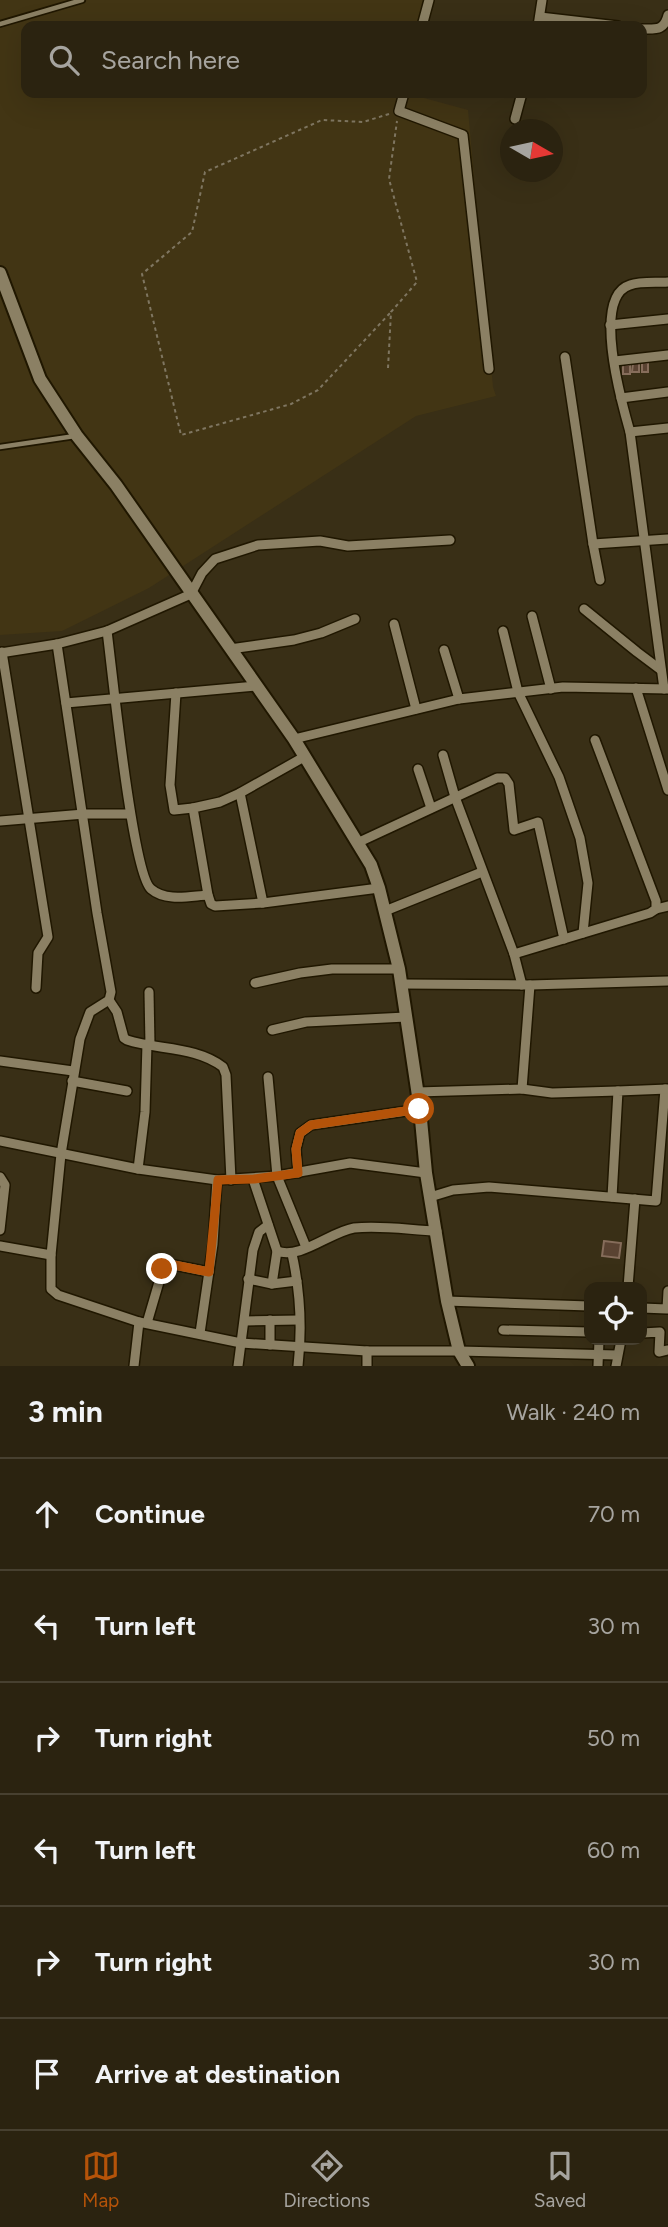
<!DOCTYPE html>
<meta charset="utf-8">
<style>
body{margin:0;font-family:Figtree,sans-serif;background:#332b19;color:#f1f3f6}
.controls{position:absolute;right:21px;bottom:21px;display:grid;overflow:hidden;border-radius:14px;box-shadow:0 7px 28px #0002}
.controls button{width:63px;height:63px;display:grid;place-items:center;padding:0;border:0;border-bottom:2px solid #474030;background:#2b2310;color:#f1f3f6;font:35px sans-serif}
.compass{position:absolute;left:500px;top:119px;width:63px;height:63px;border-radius:50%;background:#2b2310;box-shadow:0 7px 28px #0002;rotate:99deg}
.stop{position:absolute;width:21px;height:21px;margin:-16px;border:5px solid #b45309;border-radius:50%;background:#fff}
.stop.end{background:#b45309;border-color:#fff;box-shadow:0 2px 7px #0008}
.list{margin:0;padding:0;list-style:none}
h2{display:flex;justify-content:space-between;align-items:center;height:91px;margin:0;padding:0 28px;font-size:30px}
h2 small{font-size:23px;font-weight:400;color:#a6a49f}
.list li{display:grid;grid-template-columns:46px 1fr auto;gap:21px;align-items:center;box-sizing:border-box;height:112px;padding:0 28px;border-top:2px solid #474030}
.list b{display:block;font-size:26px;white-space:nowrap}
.list em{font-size:23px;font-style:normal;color:#a6a49f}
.icon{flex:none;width:38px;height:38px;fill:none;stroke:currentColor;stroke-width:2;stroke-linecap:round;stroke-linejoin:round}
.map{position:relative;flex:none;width:668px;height:1366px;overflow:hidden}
.search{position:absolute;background:#2b2310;box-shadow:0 7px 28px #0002;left:21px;right:21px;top:21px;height:77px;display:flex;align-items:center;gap:18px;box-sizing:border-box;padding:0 24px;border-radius:14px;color:#a6a49f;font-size:26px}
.sheet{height:763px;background:#2b2310}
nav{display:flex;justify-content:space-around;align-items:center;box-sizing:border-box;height:98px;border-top:2px solid #474030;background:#2b2310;font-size:19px;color:#a6a49f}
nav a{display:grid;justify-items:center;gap:4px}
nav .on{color:#b45309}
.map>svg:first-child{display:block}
.built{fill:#423514}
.building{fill:#5a4332;stroke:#866d5b;stroke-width:2}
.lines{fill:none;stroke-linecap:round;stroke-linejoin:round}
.service-casing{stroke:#201700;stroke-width:8}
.minor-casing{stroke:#201700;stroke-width:12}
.tertiary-casing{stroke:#201700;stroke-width:16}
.path{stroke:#7f7661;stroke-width:2;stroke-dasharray:3.5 3.5;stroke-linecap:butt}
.service{stroke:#8b8064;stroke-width:4.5}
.minor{stroke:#8b8064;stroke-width:9}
.tertiary{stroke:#8b8064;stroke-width:12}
.route{stroke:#b45309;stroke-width:9}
</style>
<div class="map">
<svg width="668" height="1366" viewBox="0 0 668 1366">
<rect width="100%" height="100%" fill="#392f16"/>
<path class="built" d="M0,0h428l-4,26h-398v67h387v2l55,15 25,277 3,9 -80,20 -267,172 -87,43 -62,4z"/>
<g class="building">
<path d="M642,362l6,1v9h-6z"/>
<path d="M633,363h6v9h-7z"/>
<rect x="623" y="365" width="7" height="9"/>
<path d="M604,1241l17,2 -2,15 -17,-2z"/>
</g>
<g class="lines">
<defs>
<g id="service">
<path d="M0,24l82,-24"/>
<path d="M0,447l75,-11"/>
</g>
<g id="minor">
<path d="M540,17l78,9"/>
<path d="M422,26l7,-26"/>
<path d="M538,26l4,-26"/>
<path d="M642,29c14,0 22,2 26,-14"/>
<path d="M404,93l-5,18 64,24 26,234"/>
<path d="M515,119l7,-26"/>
<path d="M610,325l58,-6"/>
<path d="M565,357l28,187 7,36"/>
<path d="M615,361l53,-6"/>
<path d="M621,398l47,-6"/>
<path d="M630,432l38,-4"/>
<path d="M593,544l75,-5"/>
<path d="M584,609l53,43 24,18"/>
<path d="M532,616l19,73"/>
<path d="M394,624l22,85"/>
<path d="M107,631c5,37 25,242 44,258 15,13 39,7 57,6"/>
<path d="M503,631l15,61 41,85 21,61 8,45 -5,50"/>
<path d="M57,644l40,269 14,79 -2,8 -19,12 -10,27 -19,115 -10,101v34l7,6 81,27 102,21 126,8h92l158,4"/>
<path d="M230,649l64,-9 27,-7 34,-14"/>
<path d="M444,650l15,49"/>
<path d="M2,652l46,285 -10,16 -2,35"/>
<path d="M0,653l57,-9 50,-13 84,-37 11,-21 13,-14 43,-14 62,-4 28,5 102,-6"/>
<path d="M636,688l32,102"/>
<path d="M664,689l-34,-257c-8,-28 -39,-135 0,-147 11,-4 26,-2 38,-3"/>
<path d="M176,693l-6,92 4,25 19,-2"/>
<path d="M66,703l190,-17"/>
<path d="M294,739l165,-40 104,-12 105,2"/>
<path d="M443,755l12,42 59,157 8,31"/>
<path d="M304,757l-64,36 23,110 116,-15"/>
<path d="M418,769l13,39"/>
<path d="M240,793l-20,9 -27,6 15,87 3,9 4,2 48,-3"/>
<path d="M0,821l84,-7h46"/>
<path d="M357,843l140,-65h8l4,6 5,46 24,-8 26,117"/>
<path d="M656,909l12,-3"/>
<path d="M385,911l97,-39"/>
<path d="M514,954l136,-41 6,-4v-8l-61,-161"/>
<path d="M255,983l45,-10 32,-4h67"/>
<path d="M402,984l128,1 138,-4"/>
<path d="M149,992l1,53"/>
<path d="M109,1000l8,12 7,26 3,2c30,10 69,6 96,27l3,8 5,105"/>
<path d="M272,1030l34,-8 100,-5"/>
<path d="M0,1061l73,10"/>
<path d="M268,1077l9,99 29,71"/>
<path d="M72,1081l55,10"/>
<path d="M522,1089l30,4 66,-2"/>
<path d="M417,1092l105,-3 8,-104"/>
<path d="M0,1141l138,28 79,11 60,-4 73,-13 76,10"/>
<path d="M138,1169l7,-57 2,-68"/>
<path d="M298,1173l-2,-24 4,-16 11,-8 109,-16"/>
<path d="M0,1177l5,8 -5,45"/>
<path d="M253,1179l24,72c23,9 53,-19 77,-23 27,-3 56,2 83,3"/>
<path d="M430,1197l23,-7 36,-3 167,14 9,-112"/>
<path d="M612,1197l6,-106 50,-2"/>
<path d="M0,1246l51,9"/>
<path d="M292,1254c8,36 10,76 6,112"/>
<path d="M248,1279l24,5 25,-3"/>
<path d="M272,1284l5,-33"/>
<path d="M628,1287l7,-88"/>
<path d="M447,1301l142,5"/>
<path d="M642,1308l25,1 1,-18"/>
<path d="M245,1321l54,-1"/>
<path d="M147,1323l17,-58 5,-1 40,8"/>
<path d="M503,1330l86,2"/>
<path d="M200,1333l13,-89 4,-64"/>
<path d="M642,1333l18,-1 -1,20 9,-2"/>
<path d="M270,1345v-25"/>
<path d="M134,1366l5,-44"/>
<path d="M238,1366l15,-116 6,-18 9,-7"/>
<path d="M367,1366v-15"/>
<path d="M598,1366l1,-26"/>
<path d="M616,1366l5,-26"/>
</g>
<path id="tertiary" d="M0,273l40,106 37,57 39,49 178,254 77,126 8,23 20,81 21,140 6,64 21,128 12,50 9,15"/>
</defs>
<use href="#service" class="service-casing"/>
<use href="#minor" class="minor-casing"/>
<use href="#tertiary" class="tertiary-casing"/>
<g class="path">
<path d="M389,114l-26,8 -41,-2 -117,52 -13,60 -50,42 39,161 110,-31 27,-14 73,-78"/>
<path d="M388,368l3,-56 26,-30 -28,-103 8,-58"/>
</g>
<use href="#service" class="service"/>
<use href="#minor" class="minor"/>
<use href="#tertiary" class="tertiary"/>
</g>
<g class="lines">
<path class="route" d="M162,1269l2,-4 5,-1 40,8 9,-92 36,-1 44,-6 -2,-24 4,-16 11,-8 108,-16"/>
</g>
</svg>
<div class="controls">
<button><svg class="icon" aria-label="locate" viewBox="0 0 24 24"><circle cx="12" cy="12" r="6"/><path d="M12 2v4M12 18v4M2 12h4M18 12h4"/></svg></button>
</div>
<svg class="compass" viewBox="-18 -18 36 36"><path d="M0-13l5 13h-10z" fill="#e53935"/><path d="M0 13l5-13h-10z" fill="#a6a49f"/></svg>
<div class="stop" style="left:419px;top:1109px"></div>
<div class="stop end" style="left:162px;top:1269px"></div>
<div class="search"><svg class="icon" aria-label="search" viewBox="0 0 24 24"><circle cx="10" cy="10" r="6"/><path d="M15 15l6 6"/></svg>Search here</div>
</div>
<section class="sheet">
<h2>3 min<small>Walk · 240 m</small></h2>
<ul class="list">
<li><svg class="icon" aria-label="ahead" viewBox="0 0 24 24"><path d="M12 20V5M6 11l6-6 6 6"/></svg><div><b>Continue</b></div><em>70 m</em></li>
<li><svg class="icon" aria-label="left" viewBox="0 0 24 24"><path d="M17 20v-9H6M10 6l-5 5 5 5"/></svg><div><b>Turn left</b></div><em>30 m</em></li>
<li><svg class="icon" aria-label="right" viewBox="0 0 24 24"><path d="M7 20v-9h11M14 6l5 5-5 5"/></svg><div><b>Turn right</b></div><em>50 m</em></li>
<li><svg class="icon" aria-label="left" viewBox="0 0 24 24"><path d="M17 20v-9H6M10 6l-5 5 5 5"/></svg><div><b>Turn left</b></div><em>60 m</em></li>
<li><svg class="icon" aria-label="right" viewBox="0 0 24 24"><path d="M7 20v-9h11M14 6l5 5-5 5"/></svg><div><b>Turn right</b></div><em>30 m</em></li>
<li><svg class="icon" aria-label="arrive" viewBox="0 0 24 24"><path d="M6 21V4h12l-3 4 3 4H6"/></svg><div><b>Arrive at destination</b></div></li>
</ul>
</section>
<nav>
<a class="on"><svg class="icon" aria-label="map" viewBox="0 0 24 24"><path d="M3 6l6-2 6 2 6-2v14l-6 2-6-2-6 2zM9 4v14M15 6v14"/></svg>Map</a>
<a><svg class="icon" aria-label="directions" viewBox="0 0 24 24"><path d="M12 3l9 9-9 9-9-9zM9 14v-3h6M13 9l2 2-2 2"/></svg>Directions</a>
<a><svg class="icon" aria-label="saved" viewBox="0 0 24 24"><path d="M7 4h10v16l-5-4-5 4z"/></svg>Saved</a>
</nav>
